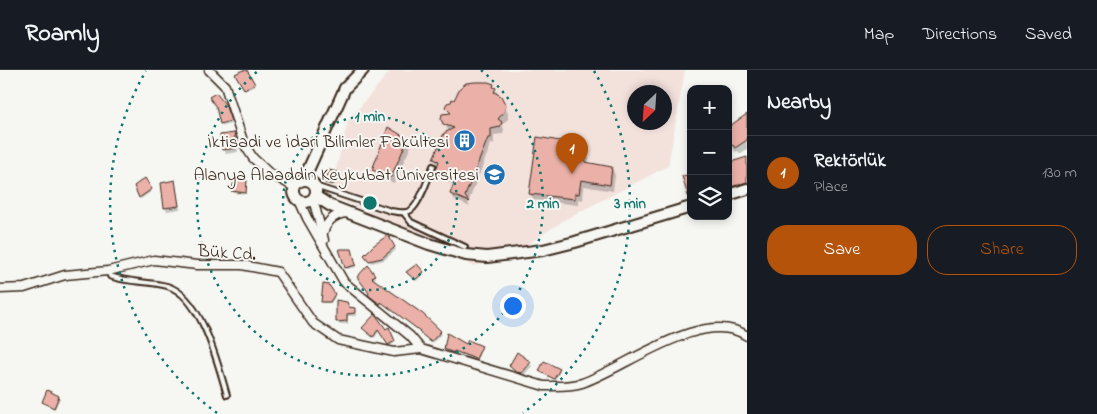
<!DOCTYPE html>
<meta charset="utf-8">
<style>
body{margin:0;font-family:"Indie Flower",sans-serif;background:#242831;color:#f1f3f6}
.controls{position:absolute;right:15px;top:15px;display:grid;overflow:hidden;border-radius:10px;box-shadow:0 2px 8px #0003}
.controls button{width:45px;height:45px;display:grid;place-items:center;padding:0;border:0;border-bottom:1px solid #363941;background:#171b24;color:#f1f3f6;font:25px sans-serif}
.compass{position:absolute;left:627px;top:15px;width:45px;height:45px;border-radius:50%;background:#171b24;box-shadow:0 2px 8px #0003;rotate:205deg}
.you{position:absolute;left:512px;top:235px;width:18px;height:18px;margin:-12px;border:4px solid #fff;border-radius:50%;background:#1a73e8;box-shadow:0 0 0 8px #1a73e833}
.badge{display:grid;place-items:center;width:32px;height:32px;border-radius:50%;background:#b45309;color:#fff;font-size:16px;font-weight:700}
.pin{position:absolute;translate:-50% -41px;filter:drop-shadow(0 1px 2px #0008)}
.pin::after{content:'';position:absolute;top:26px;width:18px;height:15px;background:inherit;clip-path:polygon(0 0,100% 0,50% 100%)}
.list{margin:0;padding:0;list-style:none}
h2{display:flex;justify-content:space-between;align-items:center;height:65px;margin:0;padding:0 20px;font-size:21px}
h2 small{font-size:16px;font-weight:400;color:#9ea1a6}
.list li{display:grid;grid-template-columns:32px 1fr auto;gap:15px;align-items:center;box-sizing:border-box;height:75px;padding:0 20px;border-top:1px solid #363941}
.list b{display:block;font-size:19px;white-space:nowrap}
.list p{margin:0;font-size:16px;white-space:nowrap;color:#9ea1a6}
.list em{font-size:16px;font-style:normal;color:#9ea1a6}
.actions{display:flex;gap:10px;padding:15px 20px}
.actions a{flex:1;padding:11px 0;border:1px solid #b45309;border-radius:20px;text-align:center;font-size:18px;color:#b45309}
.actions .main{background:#b45309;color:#fff}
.icon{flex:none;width:28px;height:28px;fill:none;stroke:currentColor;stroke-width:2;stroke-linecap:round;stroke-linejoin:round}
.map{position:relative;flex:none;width:747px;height:344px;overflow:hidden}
header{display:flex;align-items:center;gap:30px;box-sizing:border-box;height:70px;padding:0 25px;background:#171b24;border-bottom:1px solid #363941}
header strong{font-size:24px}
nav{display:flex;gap:28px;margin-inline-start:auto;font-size:18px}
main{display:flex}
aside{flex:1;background:#171b24}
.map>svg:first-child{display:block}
.built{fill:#f3e1dc;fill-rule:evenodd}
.shadow{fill:#0003}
.building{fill:#ebb1a8;stroke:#3b2a1e}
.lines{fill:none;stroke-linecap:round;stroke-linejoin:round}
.service-casing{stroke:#3b2a1e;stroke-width:8}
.minor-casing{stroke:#3b2a1e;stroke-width:11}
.tertiary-casing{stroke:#3b2a1e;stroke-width:14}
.service{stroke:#f6f6f2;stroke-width:4}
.minor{stroke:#f6f6f2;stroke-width:8}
.tertiary{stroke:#f6f6f2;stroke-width:10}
.ring{fill:none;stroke:#0f766e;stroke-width:2.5;stroke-dasharray:2.5 5}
.labels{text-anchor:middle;stroke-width:4;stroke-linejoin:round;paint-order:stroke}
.poi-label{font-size:18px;fill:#3b2a1e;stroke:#f6f6f2;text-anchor:end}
.street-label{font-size:18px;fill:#3b2a1e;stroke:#f6f6f2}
.centre{fill:#0f766e;stroke:#f6f6f2;stroke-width:2.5}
.ring-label{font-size:15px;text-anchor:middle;font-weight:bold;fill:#0f766e;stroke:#f6f6f2;stroke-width:4;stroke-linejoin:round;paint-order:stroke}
</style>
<header>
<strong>Roamly</strong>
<nav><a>Map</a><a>Directions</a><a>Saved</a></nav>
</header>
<main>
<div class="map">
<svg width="747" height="344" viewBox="0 0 747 344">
<rect width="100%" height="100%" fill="#f6f6f2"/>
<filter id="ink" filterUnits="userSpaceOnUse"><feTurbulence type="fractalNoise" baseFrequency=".02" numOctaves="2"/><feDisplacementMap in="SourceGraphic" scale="10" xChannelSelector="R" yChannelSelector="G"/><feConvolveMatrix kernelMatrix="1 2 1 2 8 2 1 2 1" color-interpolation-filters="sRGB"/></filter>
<g filter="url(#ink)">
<path class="built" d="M391,0h294l-17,96 -102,53 -61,40 -33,7 -31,-20 -106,-49 -2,-16 15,-60zM634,22h30v30h-30z"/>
<g class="shadow">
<path d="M246,0l9,16 -9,4 -9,-16z"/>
<path d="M493,15l15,28v6l-6,6 2,4 -1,5 -9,1v9h-3l-23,59 2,4 -15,-7 -4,-6 4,-9 -15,-6 -4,-6 2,-8 -4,-6 15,-27 -7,-13 9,-5 -4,-7z"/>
<path d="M217,37l9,1 5,16 -9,2z"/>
<path d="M747,46v33l-7,5 -2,-3 -3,1 -7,-11z"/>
<path d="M234,64l2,5 2,13 -12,2 -2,-5z"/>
<path d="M407,70l4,6 -17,37 -16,-6 -4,-7z"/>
<path d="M582,76l7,13 -1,5 24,4 3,7 -2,16 -29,-5 -1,14 -5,-1v6l-44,-5 -4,-6z"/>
<path d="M747,89v31l-19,5v-31z"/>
<path d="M145,110l7,11 -11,8 -6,-13z"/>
<path d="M175,111l5,28 -13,2 -2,-3z"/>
<path d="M246,111v13l-12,-1 -1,-2z"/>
<path d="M388,167l8,13 -12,10 -12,3 -5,-5z"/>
<path d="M352,182l4,15 -9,2 -1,-2z"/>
<path d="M423,202l1,2 -8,7 -8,-7z"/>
<path d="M374,205l2,3 -3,2 67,52 1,2 -9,10 -11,-12 -38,-29 -2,2 -10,-8v-4l-11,-14z"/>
<path d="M328,216l7,11 -4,6h-8l-1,-1z"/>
<path d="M349,238l5,1 2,7h-8v8h-9l-2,-3z"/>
<path d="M364,258l22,3 2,-2 7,14 -5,3 -11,-15 -4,7z"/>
<path d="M467,276l14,1 1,1 -5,12 -22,-8 -1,2 -9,-5z"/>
<path d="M518,283l14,13 -9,10 -4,-2 -9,-8z"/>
<path d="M559,300l1,1 -5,9 -15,-9z"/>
<path d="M59,326l1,2 -5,11 -12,-7z"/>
</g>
<g class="building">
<path d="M243,0h4l8,14 -11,5 -9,-15z"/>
<path d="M475,12h13l6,2 -1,3 3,1 -2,4 7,4 5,10 -2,6 -6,7 4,3 -2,5 -9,2v9h-3l-23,58 4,6 -19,-8 5,-14 -20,-7 4,-12 -6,-2 11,-26 10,-5 -11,-4 -2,-5 1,-5 9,-1 -6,-6 2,-4 4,-1 1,-3 2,1 6,-12 6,-5z"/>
<path d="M216,23l9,11 6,17 -11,3 -4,-17 -7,-10z"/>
<path d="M747,44v26l-12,8 -2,-3 -3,2 -2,-3v-17z"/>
<path d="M388,57l20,12 -17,38 -19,-7z"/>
<path d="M234,63l3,15 -15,2 -2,-15z"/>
<path d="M537,67l46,8 -1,6h4l-1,11 27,5 -2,18 -29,-5 -2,14 -4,-1v6l-46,-5z"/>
<path d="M747,87v25l-19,6v-25z"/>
<path d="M329,100l8,2 -4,13 -8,-2z"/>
<path d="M691,104v25l-2,1 -7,-24z"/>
<path d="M236,106l11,4 -1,13 -15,-2z"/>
<path d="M145,108l7,11 -13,9 -5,-12z"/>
<path d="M175,110l4,26 -15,2 -3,-25z"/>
<path d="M388,165l7,12 -13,11 -13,3 -5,-6 10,-10z"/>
<path d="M339,179h13l4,16 -11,3z"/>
<path d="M417,194l7,8 -9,8 -9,-8z"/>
<path d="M368,195l7,10 -3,3 51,36 18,17 -10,11 -12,-10 1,-1 -39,-29 -1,2 -12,-9 1,-2 -12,-16z"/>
<path d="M323,214l6,1 6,9 -5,8h-9z"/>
<path d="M336,230l11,2 2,5 6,1v5l-8,1v7l-11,1z"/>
<path d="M375,244l11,15 3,-2 6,14 -7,4 -10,-15 -5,7 -11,-9z"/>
<path d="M447,263l19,11 2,-4 14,6 -6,13 -22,-8v2l-10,-4z"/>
<path d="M517,282l14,10 -9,11 -6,-1 -7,-6z"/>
<path d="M544,291l16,8 -6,10 -15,-8z"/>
<path d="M47,320l12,6 -5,12 -12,-6z"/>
</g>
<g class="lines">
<defs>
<g id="service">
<path d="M315,116l76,25c6,1 15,3 20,-1 9,-6 18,-34 22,-44"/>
<path d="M404,143l7,9 54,25"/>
<path d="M108,201l2,5c19,7 38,5 57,10 35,10 51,79 60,109"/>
</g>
<g id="minor">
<path d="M209,0l16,16 19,58 9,14 15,14 26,15"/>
<path d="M313,129l11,41"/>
<path d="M299,130l8,18 37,64 66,54 11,13 123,37c13,0 25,1 38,-3 42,-14 121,-77 165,-47"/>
<path d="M322,165c5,-13 10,-20 24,-22"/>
<path d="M0,219l24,-1 41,-13 43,-4 46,-11 43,5h45l36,7 35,51 25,17 56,12 27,-3"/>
</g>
<g id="tertiary">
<path d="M304,109l41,-91 18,-18"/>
<circle cx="305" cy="121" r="11"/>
<path d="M728,125l19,-6"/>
<path d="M315,126l16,10 98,38 37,11 21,2 56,-7 32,-8 116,-35"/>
</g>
</defs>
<use href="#service" class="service-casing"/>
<use href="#minor" class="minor-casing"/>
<use href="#tertiary" class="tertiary-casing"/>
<use href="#service" class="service"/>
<use href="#minor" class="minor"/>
<use href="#tertiary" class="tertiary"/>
</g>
</g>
<g class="ring">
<circle cx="370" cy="133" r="87"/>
<path d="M481 0A173 173 0 1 1 259 0"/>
<path d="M217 343A260 260 0 0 1 146 1M594 1A260 260 0 0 1 523 343"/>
</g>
<defs>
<symbol id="building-disc" viewBox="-11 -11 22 22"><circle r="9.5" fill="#1f6fb2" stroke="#f6f6f2"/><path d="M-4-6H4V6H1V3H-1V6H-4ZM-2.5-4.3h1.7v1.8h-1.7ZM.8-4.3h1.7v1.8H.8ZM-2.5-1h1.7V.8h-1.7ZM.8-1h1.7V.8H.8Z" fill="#fff"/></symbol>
<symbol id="university-disc" viewBox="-11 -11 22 22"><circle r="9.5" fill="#1f6fb2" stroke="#f6f6f2"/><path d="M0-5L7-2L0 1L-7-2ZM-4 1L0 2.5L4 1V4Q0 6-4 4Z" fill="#fff"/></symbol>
</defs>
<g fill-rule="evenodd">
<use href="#building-disc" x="452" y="58" width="25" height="25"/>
<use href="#university-disc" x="482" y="92" width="25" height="25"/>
</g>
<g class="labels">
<g class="poi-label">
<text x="449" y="77">İktisadi ve İdari Bilimler Fakültesi</text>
<text x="479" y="110">Alanya Alaaddin Keykubat Üniversitesi</text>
</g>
<g class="street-label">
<text transform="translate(227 182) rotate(4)" y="6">Bük Cd.</text>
</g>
</g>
<circle cx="370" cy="133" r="8" class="centre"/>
<g class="ring-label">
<text x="370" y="51">1 min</text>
<text x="543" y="138">2 min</text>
<text x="630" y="138">3 min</text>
</g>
</svg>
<div class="controls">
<button>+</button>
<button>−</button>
<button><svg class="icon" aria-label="layers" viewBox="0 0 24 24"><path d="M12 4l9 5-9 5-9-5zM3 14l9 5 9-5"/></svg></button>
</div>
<svg class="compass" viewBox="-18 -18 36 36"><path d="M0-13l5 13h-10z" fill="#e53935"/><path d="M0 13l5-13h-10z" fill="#9ea1a6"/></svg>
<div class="you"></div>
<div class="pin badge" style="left:572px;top:104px">1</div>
</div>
<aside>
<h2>Nearby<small></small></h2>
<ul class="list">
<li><span class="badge">1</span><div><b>Rektörlük</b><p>Place</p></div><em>130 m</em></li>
</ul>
<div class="actions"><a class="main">Save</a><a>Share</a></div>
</aside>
</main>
